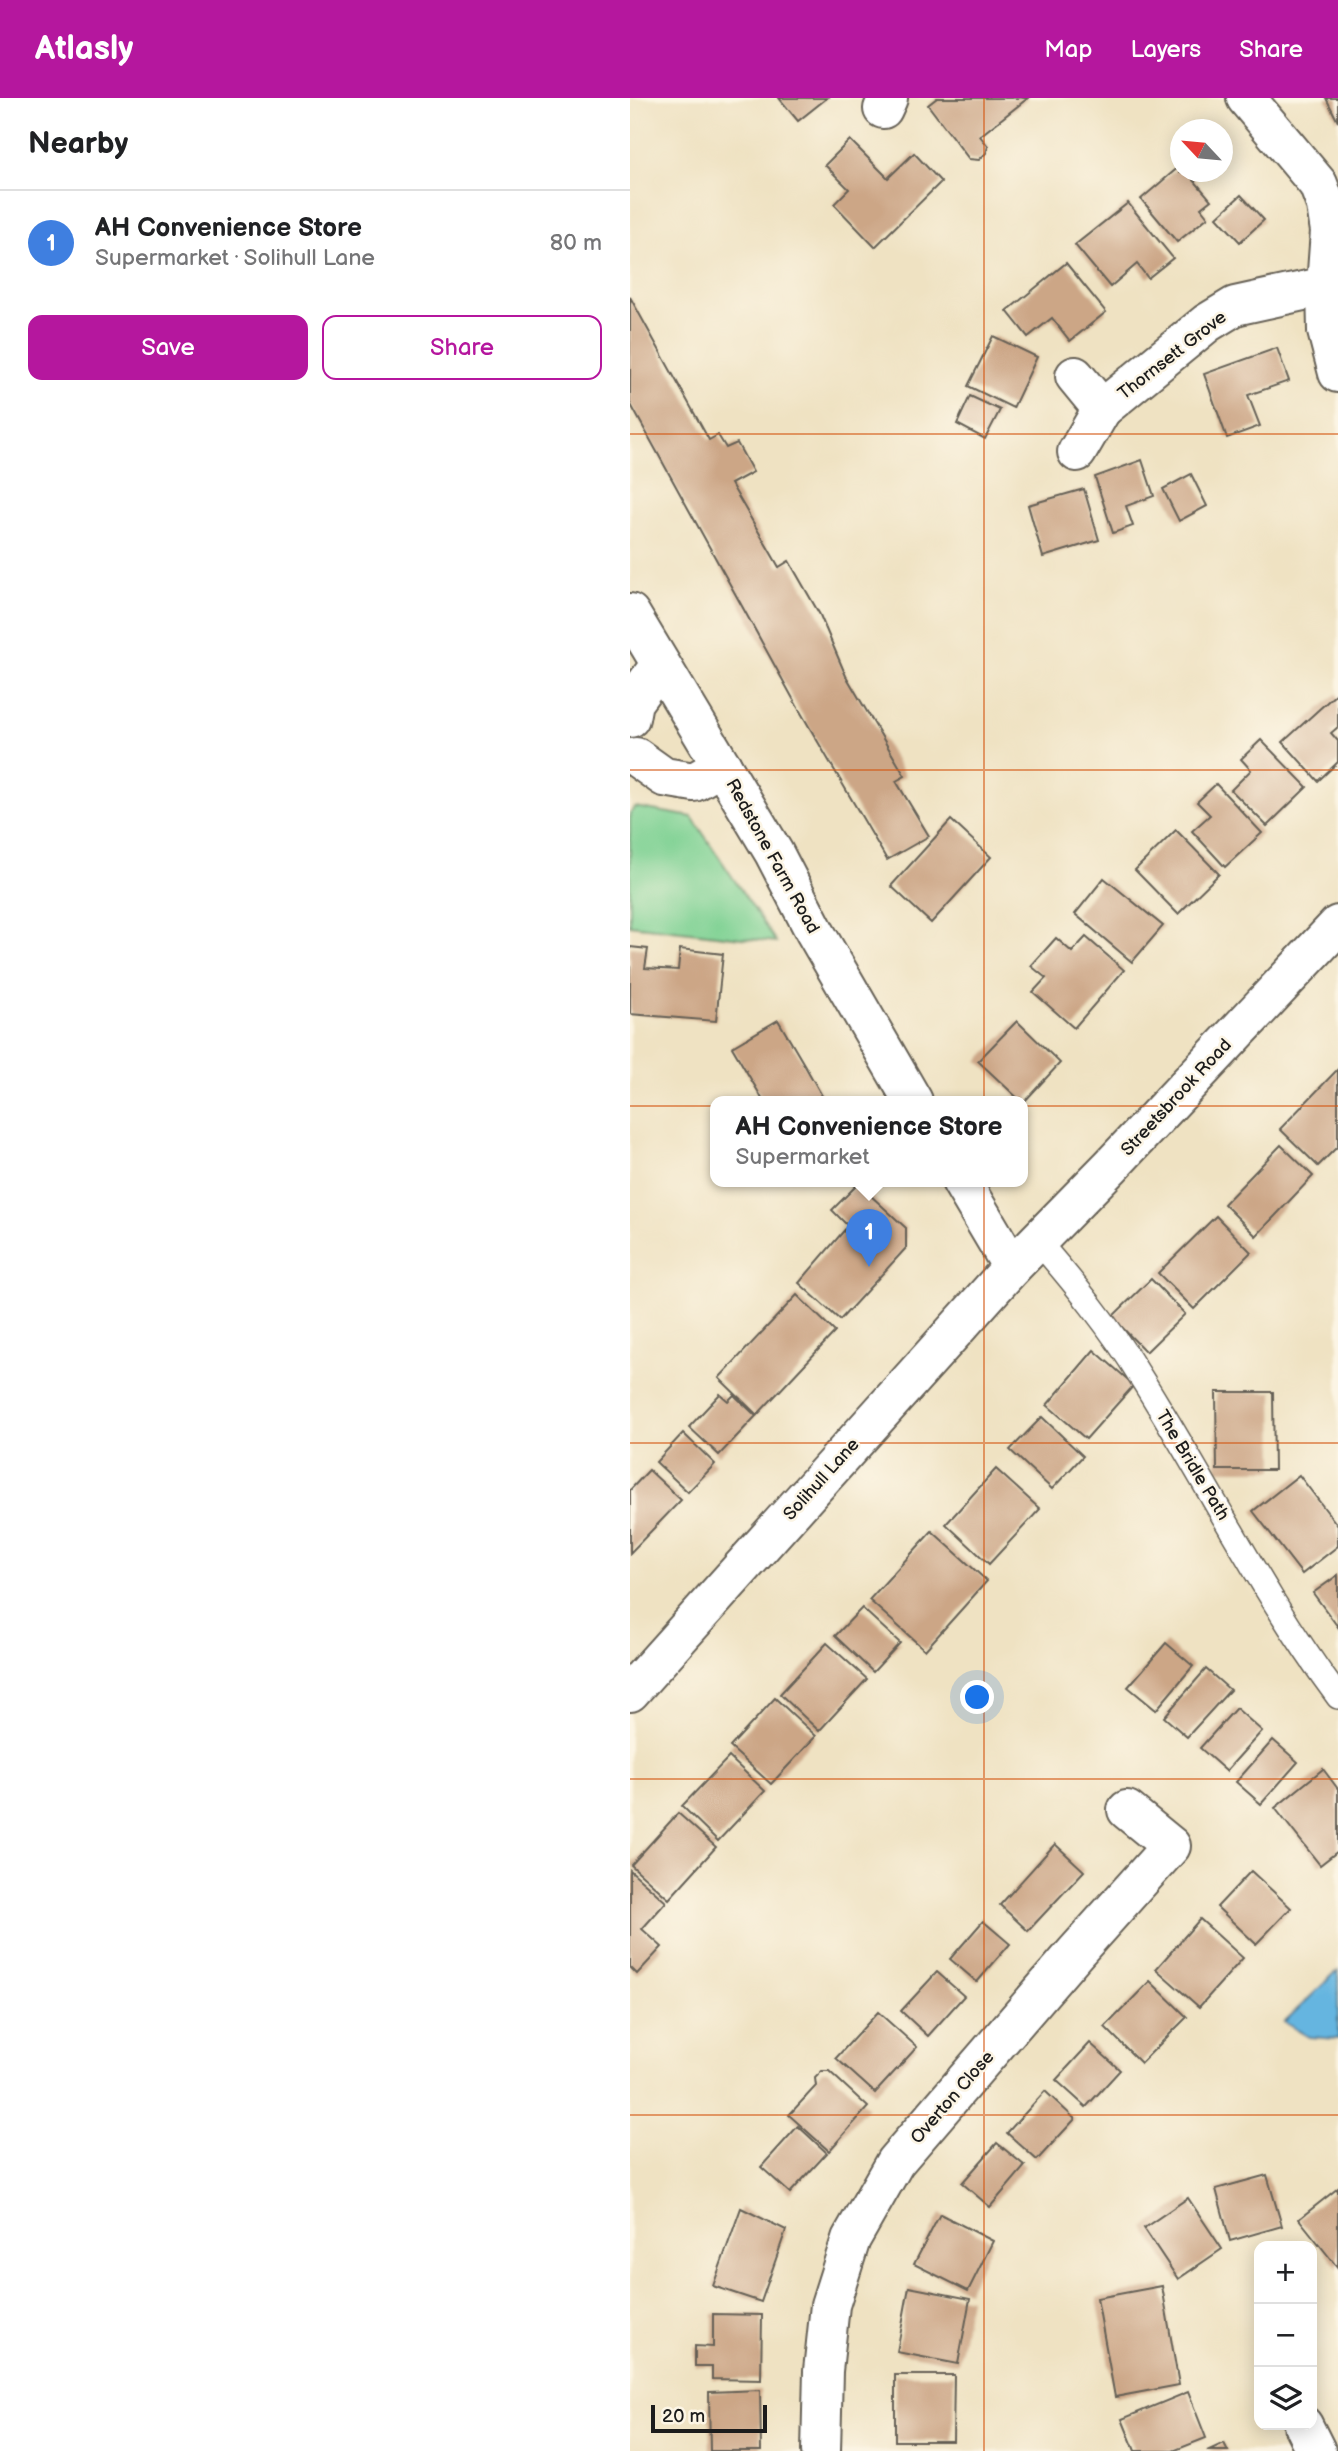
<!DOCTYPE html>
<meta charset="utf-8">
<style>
body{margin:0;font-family:"Balsamiq Sans",sans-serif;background:#f6f6f6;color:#202124}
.controls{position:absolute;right:21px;bottom:21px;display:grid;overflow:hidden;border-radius:14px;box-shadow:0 4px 18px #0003}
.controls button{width:63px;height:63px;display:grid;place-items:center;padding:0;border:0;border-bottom:2px solid #e0e0e0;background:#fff;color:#202124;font:35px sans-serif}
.compass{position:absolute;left:540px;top:21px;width:63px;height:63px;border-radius:50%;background:#fff;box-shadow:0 4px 18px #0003;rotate:296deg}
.scale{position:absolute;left:21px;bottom:18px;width:116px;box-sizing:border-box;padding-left:7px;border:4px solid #1c1c1c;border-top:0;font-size:19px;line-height:24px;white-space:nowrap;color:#1c1c1c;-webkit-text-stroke:5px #fcf5e5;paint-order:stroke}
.you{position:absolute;left:348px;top:1600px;width:24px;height:24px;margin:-18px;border:5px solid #fff;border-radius:50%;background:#1a73e8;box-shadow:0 0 0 10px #1a73e833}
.badge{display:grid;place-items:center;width:46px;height:46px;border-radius:50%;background:#b5179e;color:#fff;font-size:23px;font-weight:700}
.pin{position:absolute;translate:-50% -58px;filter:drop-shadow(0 2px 4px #0008)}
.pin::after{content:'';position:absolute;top:37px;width:24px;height:21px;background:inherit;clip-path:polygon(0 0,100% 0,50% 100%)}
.popup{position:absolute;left:80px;top:998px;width:318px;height:91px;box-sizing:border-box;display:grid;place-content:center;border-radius:14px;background:#fff;filter:drop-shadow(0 2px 5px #0005);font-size:23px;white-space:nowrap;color:#757577}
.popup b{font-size:26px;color:#202124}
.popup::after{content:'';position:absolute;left:50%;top:100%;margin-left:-14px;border:14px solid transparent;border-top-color:#fff}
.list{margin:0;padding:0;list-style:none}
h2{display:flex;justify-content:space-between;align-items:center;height:91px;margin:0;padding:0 28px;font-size:30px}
h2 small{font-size:23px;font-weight:400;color:#757577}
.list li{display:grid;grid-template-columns:46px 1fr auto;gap:21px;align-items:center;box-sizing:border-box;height:105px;padding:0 28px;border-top:2px solid #e0e0e0}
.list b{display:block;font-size:26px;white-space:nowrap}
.list p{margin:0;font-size:23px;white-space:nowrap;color:#757577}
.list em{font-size:23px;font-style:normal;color:#757577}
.actions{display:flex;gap:14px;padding:21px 28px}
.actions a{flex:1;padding:16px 0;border:2px solid #b5179e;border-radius:14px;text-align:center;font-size:24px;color:#b5179e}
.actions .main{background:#b5179e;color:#fff}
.icon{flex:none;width:38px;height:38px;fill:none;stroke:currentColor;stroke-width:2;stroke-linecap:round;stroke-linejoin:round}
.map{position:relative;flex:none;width:708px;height:2353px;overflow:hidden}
header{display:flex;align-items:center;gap:42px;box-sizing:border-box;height:98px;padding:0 35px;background:#b5179e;color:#fff}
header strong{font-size:33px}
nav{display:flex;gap:38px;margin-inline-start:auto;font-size:24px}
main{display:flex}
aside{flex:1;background:#fff}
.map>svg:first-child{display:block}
.green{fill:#80d294;stroke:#4e7758;stroke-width:2}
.water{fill:#65b5e0;stroke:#40687e;stroke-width:2}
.building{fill:#cca686}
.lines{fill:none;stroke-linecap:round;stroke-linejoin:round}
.service-casing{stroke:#666156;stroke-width:26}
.minor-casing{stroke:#666156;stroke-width:42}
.tertiary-casing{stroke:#666156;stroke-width:42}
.secondary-casing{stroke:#666156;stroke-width:42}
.service{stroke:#fff;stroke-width:23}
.minor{stroke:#fff;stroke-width:38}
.tertiary{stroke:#fff;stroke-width:38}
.secondary{stroke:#fff;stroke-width:38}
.grid{fill:none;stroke:#d4530e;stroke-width:2;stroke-opacity:0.55}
.labels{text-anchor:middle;stroke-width:5;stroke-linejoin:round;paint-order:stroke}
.street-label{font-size:18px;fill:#1c1c1c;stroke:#fcf5e5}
</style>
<header>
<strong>Atlasly</strong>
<nav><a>Map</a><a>Layers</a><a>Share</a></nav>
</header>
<main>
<aside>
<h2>Nearby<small></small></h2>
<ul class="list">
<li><span class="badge" style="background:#3f7fe0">1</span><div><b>AH Convenience Store</b><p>Supermarket · Solihull Lane</p></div><em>80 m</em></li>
</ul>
<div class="actions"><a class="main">Save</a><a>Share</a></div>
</aside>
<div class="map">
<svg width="708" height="2353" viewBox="0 0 708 2353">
<rect width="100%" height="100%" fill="#fcf5e5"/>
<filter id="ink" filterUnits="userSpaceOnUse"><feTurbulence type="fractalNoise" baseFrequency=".0143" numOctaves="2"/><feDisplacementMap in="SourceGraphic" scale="14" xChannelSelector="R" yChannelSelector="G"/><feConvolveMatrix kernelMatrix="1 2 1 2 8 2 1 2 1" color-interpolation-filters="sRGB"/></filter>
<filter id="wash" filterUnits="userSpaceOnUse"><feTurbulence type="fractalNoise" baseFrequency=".00686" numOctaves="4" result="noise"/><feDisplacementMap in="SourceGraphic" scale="28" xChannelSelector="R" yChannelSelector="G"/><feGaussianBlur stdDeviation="1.57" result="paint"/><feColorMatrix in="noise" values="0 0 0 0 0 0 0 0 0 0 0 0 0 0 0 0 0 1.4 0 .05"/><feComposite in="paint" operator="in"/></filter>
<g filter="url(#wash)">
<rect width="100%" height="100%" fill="#efe2c2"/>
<path class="green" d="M5,709l57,10 84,125 -146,-17v-112z"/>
<path class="water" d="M708,1872v69l-29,-2 -25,-15z"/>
<g id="blocks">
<g class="building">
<path d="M149,0h48l-29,23z"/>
<path d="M307,0h91l-48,38 8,10 -2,7 -7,7 -10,-1 -41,-54z"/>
<path d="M696,0h12v24z"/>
<path d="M220,42l38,38 26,-25 27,29 -66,65 -41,-43 15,-15 -24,-24z"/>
<path d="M550,68v6h7l24,28 -10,8 7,9 -31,25 -36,-43z"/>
<path d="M611,97l23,25 -24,22 -23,-25z"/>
<path d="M498,105l45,55 -25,20 -11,-14 -27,23 -35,-42z"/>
<path d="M436,165l40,49 -36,29 -18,-23 -24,19 -21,-26z"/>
<path d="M0,199l79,143 9,-5 8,13 11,-5 16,29 -22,12 48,83 10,-6 31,54 26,61 59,100 -9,5 33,55 -42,24 -90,-154 -167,-303z"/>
<path d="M363,238l44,21 -24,51 -45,-22z"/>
<path d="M647,250l12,33 -41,14 12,31 -33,12 -23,-64z"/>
<path d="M340,298l30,14 -15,29 -28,-15z"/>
<path d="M512,362l12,36 -28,10 7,20 -20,7 -18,-56z"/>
<path d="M561,376l16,32 -28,15 -16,-32z"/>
<path d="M454,391l15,51 -56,17 -15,-52z"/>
<path d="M706,596l2,2v31l-7,6 7,8v21l-20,19 -35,-39z"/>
<path d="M631,642l46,47 -40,39 -36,-36 20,-20 -10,-11z"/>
<path d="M586,686l46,49 -37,34 -33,-36 18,-16 -13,-13z"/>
<path d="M321,722l40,37 -60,66 -40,-37z"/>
<path d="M546,732l43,44 -41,40 -43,-44z"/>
<path d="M474,780l59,48 -31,36 -57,-48z"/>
<path d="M456,839l38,33 -50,58 -41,-36 13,-14 -15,-12 25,-28 16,14z"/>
<path d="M0,849l18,2 -3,19 33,2 2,-21 43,5 -7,67 -86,-7z"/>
<path d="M148,922l27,46 20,35h-62l-4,-8 -27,-46z"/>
<path d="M387,923l43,42 -37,40 -45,-42z"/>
<path d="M708,971v77l-20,20 -38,-37z"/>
<path d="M651,1047l32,31 -57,60 -32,-32z"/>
<path d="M228,1086l48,44v20l-66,72 -41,-37 49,-57 -16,-16z"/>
<path d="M586,1118l35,36 -57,57 -36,-36z"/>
<path d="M521,1181l34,35 -39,38 -34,-35z"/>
<path d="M167,1197l38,37 -78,83 -38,-37z"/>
<path d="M464,1252l40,35 -48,54 -39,-34z"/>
<path d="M586,1294h57l1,78h-57z"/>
<path d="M90,1296l8,7 6,-6 22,21 -37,39 -30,-28z"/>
<path d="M412,1319l41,39 -31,33 -42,-39z"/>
<path d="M53,1335l32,31 -27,28 -32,-30z"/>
<path d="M366,1371l44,40 -51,55 -43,-40z"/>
<path d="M19,1372l32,30 -51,53v-63z"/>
<path d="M669,1377l39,51v20l-36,28 -49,-63z"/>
<path d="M302,1433l55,50 -62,69 -56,-50z"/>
<path d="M708,1477v52l-25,-34z"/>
<path d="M232,1510l38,35 -27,29 -38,-36z"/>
<path d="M197,1545l40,36 -48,52 -39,-37z"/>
<path d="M536,1545l27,23 -37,44 -28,-23z"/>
<path d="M576,1571l24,21 -43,47 -23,-20z"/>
<path d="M145,1600l41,38 -45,48 -41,-37z"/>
<path d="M606,1610l26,23 -36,40 -26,-23z"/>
<path d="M643,1642l25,22 -37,42 -25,-22z"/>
<path d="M99,1659l36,34 -47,50 -36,-35z"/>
<path d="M693,1671l15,20v62l-18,14 -45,-57z"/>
<path d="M48,1715l38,34 -47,52 -38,-34z"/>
<path d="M425,1746l29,27 -56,60 -28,-26z"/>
<path d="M0,1772l36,32 -24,27 20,18 -25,27 -7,-7z"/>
<path d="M621,1773l40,37 -35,36 -39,-37z"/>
<path d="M570,1821l43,39 -44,49 -43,-38z"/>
<path d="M353,1823l27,23 -33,38 -27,-23z"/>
<path d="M307,1874l27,24 -36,40 -27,-25z"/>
<path d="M520,1883l37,36 -46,46 -36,-36z"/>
<path d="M248,1914l39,35 -42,46 -39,-35z"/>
<path d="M460,1945l30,27 -34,37 -30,-27z"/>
<path d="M192,1973h7l39,36 -39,44 -40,-36 27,-29 -1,-8z"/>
<path d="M415,1993l30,28 -38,41 -30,-27z"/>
<path d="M168,2028l29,27 -37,40 -29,-26z"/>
<path d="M367,2045l28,23 -35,41 -28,-24z"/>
<path d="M637,2077l15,51 -52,15 -14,-52z"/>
<path d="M708,2090v80l-39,-49z"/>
<path d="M558,2100l34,51 -44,30 -34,-51z"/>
<path d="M111,2110l45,22 -25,72 -48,-16z"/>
<path d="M310,2116l53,27 -25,50 -54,-27z"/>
<path d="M532,2188l17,99 -64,12 -18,-99z"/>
<path d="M279,2189l61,12 -12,65 -61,-12z"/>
<path d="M83,2216l49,1 -1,65 -49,-1v-13h-17v-20l18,1z"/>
<path d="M265,2277h59l-1,66h-58z"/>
<path d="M130,2292l1,61h-51l-1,-59z"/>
<path d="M558,2294l18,46 -33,13h-38l-13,-32z"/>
<path d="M594,2345l4,8h-21z"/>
</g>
</g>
</g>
<g filter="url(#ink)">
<use href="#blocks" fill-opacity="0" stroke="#666156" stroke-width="2"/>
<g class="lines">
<defs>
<path id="service" d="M407,1142c37,43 74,88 103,136 67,106 123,220 198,321"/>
<g id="minor">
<path d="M616,0l72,86 8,21 4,26 -4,55 1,45 11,42"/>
<path d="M253,11l5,-11"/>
<path d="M445,278l27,33 -25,43"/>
<path d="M472,311l105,-86 28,-17 91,-20"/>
<path d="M0,620l3,-16 27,-37"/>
<path d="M6,659l28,20 30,5 28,-16"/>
<path d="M673,2327l13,26"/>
<path d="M191,2353l2,-80 7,-66 21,-66 44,-77 180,-209 96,-107 -44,-36"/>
</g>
<g id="tertiary">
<path d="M0,515l144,240 41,79 98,169"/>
<path d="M331,1083l51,86"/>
</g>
<path id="secondary" d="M0,1594l382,-425 99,-101 227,-241"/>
</defs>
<use href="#service" class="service-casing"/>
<use href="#minor" class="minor-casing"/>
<use href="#tertiary" class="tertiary-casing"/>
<use href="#secondary" class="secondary-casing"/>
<use href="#service" class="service"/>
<use href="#minor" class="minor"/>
<use href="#tertiary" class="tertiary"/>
<use href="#secondary" class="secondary"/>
</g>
</g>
<path class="grid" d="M354,0v2353M0,336h708M0,672h708M0,1008h708M0,1345h708M0,1681h708M0,2017h708"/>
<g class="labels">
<g class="street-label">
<text transform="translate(542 257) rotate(-38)" y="6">Thornsett Grove</text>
<text transform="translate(143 758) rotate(61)" y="6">Redstone Farm Road</text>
<text transform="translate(546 999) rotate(-47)" y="6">Streetsbrook Road</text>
<text transform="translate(563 1367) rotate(59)" y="6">The Bridle Path</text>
<text transform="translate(191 1381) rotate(-48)" y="6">Solihull Lane</text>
<text transform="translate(322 1999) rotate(-49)" y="6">Overton Close</text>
</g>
</g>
</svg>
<div class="controls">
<button>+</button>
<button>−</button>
<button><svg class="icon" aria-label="layers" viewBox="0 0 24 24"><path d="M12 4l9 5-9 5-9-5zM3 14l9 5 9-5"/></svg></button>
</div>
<svg class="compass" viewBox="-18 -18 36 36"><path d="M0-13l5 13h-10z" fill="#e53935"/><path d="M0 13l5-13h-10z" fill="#757577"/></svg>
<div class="scale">20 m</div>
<div class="you"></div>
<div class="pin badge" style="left:239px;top:1169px;background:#3f7fe0">1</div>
<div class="popup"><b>AH Convenience Store</b>Supermarket</div>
</div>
</main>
